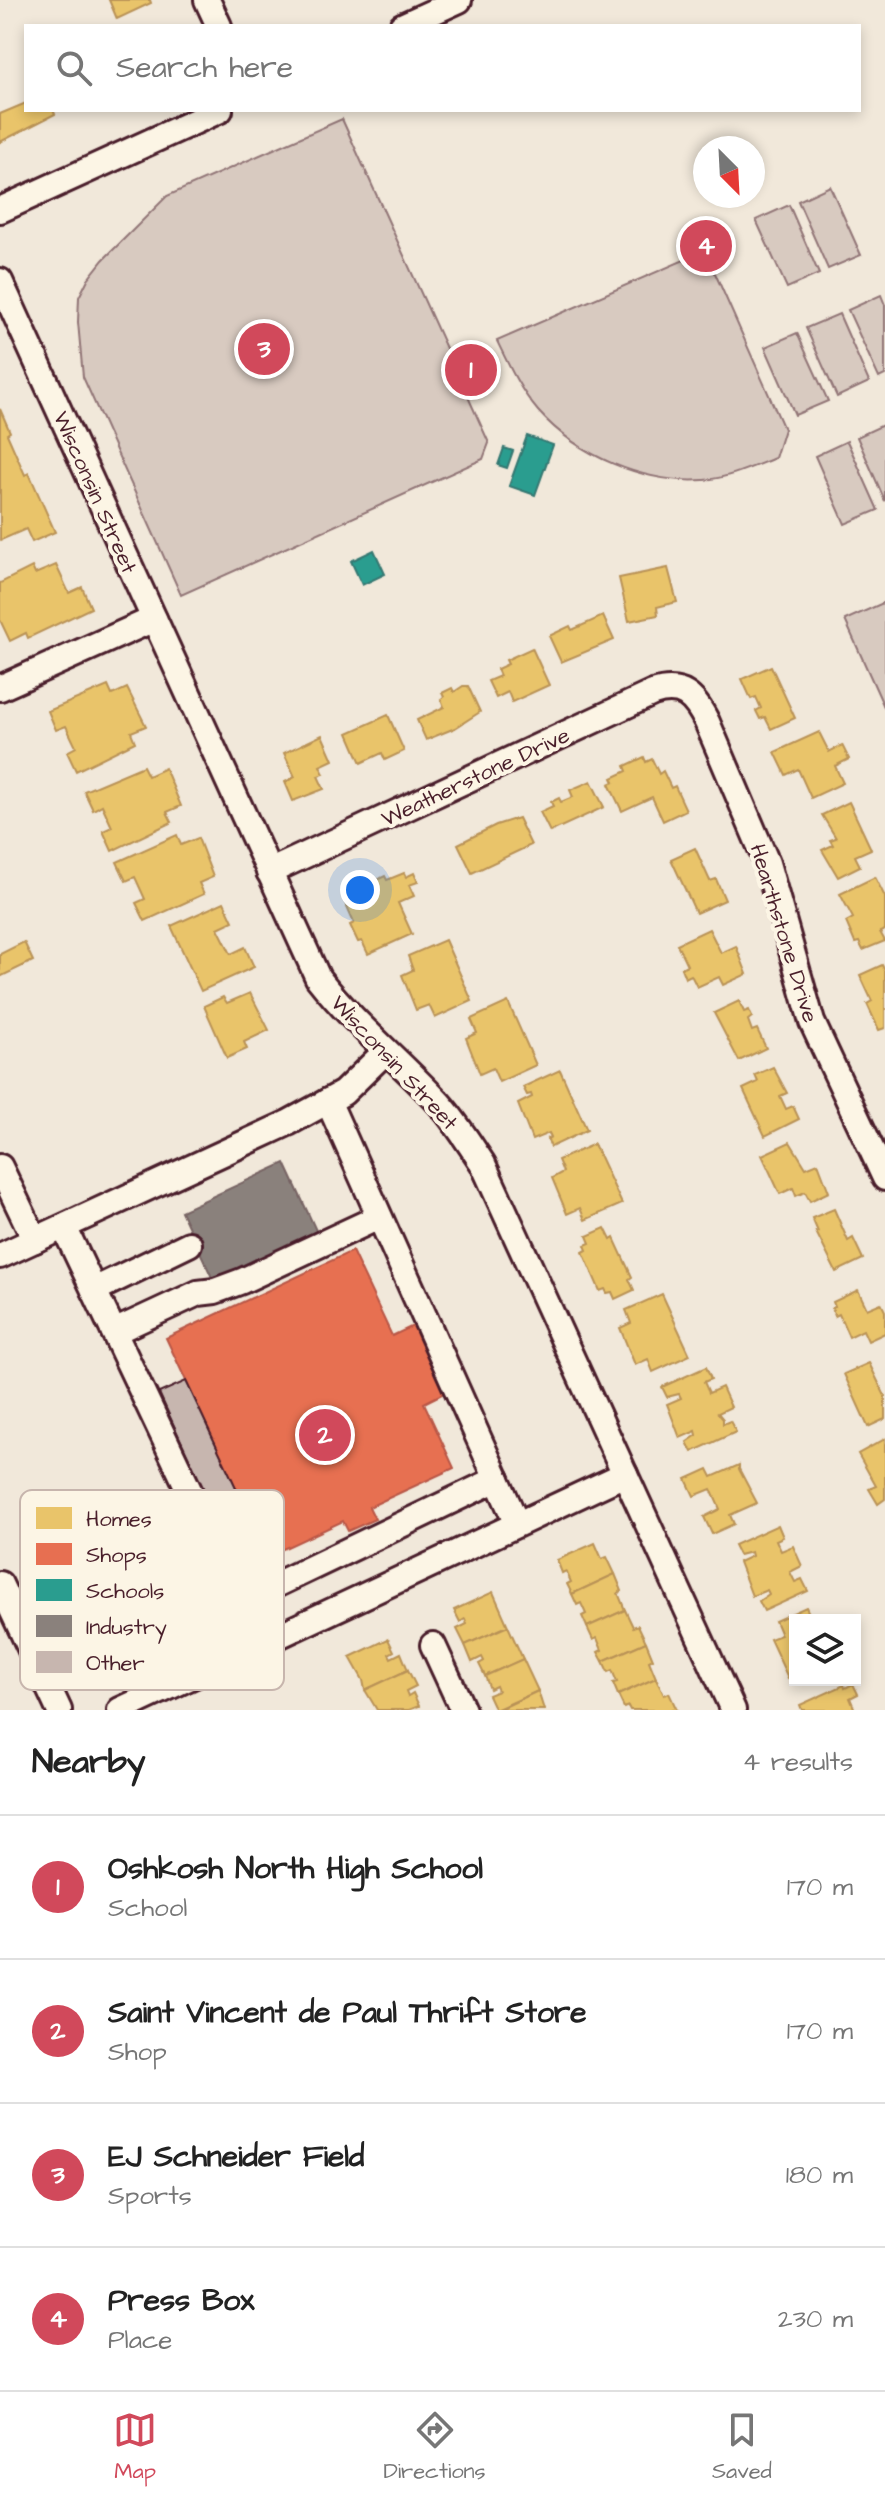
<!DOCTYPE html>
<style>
body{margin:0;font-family:"Architects Daughter",sans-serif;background:#f6f6f6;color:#222}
.controls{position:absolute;right:24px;bottom:24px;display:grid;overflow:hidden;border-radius:0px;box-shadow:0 4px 12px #0003}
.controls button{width:72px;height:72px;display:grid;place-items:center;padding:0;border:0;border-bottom:2px solid #e0e0e0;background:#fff;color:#222;font:40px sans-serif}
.compass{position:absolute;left:693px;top:136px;width:72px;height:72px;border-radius:50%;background:#fff;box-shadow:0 4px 12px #0003;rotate:156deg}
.you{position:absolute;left:360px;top:890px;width:28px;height:28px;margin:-20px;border:6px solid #fff;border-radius:50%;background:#1a73e8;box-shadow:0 0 0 12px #1a73e833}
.badge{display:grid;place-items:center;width:52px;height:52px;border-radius:50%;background:#d1495b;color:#fff;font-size:26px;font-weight:700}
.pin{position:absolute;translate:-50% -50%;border:4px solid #fff;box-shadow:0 2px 8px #0006}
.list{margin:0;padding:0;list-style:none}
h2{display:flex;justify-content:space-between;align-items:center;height:104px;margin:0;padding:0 32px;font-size:34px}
h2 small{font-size:26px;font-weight:400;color:#767676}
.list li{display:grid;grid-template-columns:52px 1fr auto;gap:24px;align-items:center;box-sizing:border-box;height:144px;padding:0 32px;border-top:2px solid #e0e0e0}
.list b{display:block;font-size:30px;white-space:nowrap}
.list p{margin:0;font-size:26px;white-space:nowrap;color:#767676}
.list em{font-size:26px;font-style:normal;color:#767676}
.icon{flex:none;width:44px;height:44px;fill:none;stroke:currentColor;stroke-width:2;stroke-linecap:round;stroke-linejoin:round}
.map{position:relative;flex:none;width:885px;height:1710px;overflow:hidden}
.search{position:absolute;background:#fff;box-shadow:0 4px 12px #0003;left:24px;right:24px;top:24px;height:88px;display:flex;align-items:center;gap:20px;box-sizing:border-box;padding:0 28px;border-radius:0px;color:#767676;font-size:30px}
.sheet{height:680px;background:#fff}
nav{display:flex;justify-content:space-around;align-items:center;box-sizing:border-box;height:112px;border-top:2px solid #e0e0e0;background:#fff;font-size:22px;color:#767676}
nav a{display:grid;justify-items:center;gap:4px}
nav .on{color:#d1495b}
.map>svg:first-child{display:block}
.green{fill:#d8cac0;stroke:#917476;stroke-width:2}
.homes{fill:#e9c46a;stroke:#b99257;stroke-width:2}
.shops{fill:#e76f51;stroke:#b85746;stroke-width:2}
.schools{fill:#2a9d8f;stroke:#347771;stroke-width:2}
.industry{fill:#8a817c;stroke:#776464;stroke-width:2}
.building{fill:#c7b6af;stroke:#4a1f2b;stroke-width:2}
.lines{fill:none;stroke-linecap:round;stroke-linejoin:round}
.minor-casing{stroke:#4a1f2b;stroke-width:30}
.minor{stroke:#fcf5e5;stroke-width:24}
.labels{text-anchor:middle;stroke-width:8;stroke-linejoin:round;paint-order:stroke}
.street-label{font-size:22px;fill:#4a1f2b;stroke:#fcf5e5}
.key{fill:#fcf5e5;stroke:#c7b5ad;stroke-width:2}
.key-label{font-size:22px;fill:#4a1f2b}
</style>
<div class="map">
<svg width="885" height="1710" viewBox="0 0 885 1710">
<rect width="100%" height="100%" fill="#f1e8da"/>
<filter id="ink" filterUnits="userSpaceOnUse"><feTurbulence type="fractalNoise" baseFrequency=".0125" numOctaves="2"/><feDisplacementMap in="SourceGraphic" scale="16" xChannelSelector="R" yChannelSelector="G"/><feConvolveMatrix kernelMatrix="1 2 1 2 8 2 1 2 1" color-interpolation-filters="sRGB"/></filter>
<g filter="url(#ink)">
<g class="green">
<path d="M342,119l147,324 -6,16 -302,136 -98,-218 -5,-55 1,-25 9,-18 15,-19 64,-64z"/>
<path d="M830,186l31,69 -33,14 -30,-68z"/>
<path d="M789,205l30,69 -32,14 -31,-68z"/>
<path d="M684,260l31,13 69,156 -9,29c-23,9 -46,20 -71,22 -60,4 -126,-24 -166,-69 -18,-21 -29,-45 -41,-70z"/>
<path d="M881,295l4,10v70l-6,3 -31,-68z"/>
<path d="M839,314l30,68 -32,15 -31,-69z"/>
<path d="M797,333l31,68 -33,14 -30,-68z"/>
<path d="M885,424v77l-28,-64z"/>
<path d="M847,441l31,69 -33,14 -30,-68z"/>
<path d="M885,602v107l-40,-89z"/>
</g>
<g class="homes">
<path d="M109,0h41l1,3 -34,16z"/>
<path d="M26,103v7h27l2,4 -55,28v-28z"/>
<path d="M0,409l10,23 -3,2 18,41 4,-2 26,59 -23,10 -6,-13 -25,11 -1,-2z"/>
<path d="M56,565l13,28 13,-6 9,21 -63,30 -2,-5 -16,8 -10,-21v-37l32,-16 3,7z"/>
<path d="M668,568l9,34 -20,5 1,8 -29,6 -10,-43z"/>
<path d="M603,616l11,24 -53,22 -12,-26 21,-10 2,4z"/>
<path d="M532,648l17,37 -37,17 -4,-10 -12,6 -8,-17 12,-5 -3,-7 11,-5 -2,-4z"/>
<path d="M771,666l24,52 -24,11 -6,-12 -5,2 -4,-8 5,-3 -5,-11 -5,2 -9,-20z"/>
<path d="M108,686l4,9 15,-7 19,38 -15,6 4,10 -59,29 -9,-19 9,-5 -10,-21 -10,4 -8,-19z"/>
<path d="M463,686h5l12,26 -25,16 -29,12 -9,-20 27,-13 -3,-8 3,-2 -2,-4 10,-5 2,4z"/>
<path d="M388,715l16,36 -19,9 -3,-7 -21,10 -13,-30z"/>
<path d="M819,732l10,20 13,-7 7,14 -14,7 8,17 -32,15 -13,-29 -12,6 -11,-23z"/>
<path d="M322,735l11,25 -13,6 4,8 -6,2 6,13 -31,12 -8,-19 10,-5 -11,-24z"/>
<path d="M644,757l2,5 6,-3 7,15 4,-3 8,17 4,-2 11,24 -23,11 -11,-24 -30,14 -13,-27 5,-2 -2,-4 15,-7 -2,-5z"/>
<path d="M143,766l5,10 17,-8 16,38 -14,6 5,10 -60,29 -9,-20 9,-4 -10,-22 -9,5 -9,-19z"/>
<path d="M591,781l13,26 -54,25 -10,-20 13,-6 -2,-4 8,-4 2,4 12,-5 -3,-7z"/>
<path d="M849,802l22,47 -16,7 5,10 -22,11 -16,-27 11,-5 -3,-5 6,-2 -14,-23z"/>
<path d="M518,818l13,27 -59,28 -14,-29 38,-19z"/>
<path d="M177,835l4,10 17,-7 15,39 -14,6 5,11 -59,27 -9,-18 9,-4 -10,-22 -9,4 -9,-19z"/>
<path d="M695,848l15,33 6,-2 9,21 -29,13 -25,-54z"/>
<path d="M404,873l2,4 8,-4 4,9 -9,3 5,11 -16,7 14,31 -44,20 -6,-13 -4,1 -8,-17 4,-2 -12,-27 43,-20 2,4z"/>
<path d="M875,877l10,20v33l-5,2 5,9 -22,9 -4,-8 -4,1 -9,-21 7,-4 -13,-24z"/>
<path d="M224,902l9,19 -15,7 13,26 14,-7 9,20 -53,24 -30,-65z"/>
<path d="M709,929l12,24 15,-7 11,28 -24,11 -4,-8 -22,10 -6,-12 -6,3 -4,-10 6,-3 -10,-21z"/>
<path d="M445,940l27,61 -37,17 -6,-13 -13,5 -14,-35 11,-5 -5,-14z"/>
<path d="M24,942l9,19 -33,16v-23z"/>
<path d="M882,965l3,6v57l-6,2 -12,-26 5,-3 -12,-26z"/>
<path d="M250,993l19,37 -25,12 3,7 -20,9 -23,-52 19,-9 4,6z"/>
<path d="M739,1001l5,11 5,-2 3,7 -4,3 4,11 5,-2 9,19 -27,13 -25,-48z"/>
<path d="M508,1002l28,63 -37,17 -6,-14 -13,6 -14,-36 11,-5 -6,-14z"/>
<path d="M773,1067l14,26 -7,3 6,13 7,-3 6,13 -34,17 -22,-47 15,-7 -3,-7z"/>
<path d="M560,1070l27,60 -36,17 -4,-8 4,-2 -2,-4 -17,7 -14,-36 14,-7 -1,-3 -4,1 -4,-8z"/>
<path d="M790,1142l16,26 12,-5 11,29 -19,9 -5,-9 -9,4 -3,-8 -13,6 -18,-39z"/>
<path d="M594,1144l28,60 -37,16 -5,-12 -13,6 -15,-36 11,-6 -5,-12z"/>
<path d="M834,1209l14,32 5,-3 10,21 -27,13 -20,-40h2l-6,-14z"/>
<path d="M605,1228l6,12 3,-2 18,39 -3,2 5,11 -19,9 -3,-7 -5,1 -2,-4 -5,2 -17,-39 4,-2 -2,-5 5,-2 -3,-7z"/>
<path d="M858,1290l9,19 14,-6 4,8v22l-17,8 -5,-11 -14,7 -10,-23 -4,2 -3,-8 3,-1 -2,-5z"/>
<path d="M662,1294l28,61 -37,17 -5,-13 -13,6 -15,-37 11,-5 -5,-13z"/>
<path d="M869,1363l16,33v23l-17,8 -24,-53z"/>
<path d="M706,1367l5,12 -7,3 5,11 13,-6 9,20 -13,6 5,6v5l7,-3 6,11 -44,20 -5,-10 10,-7 -1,-4 -16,7 -13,-34 14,-6 -2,-4 -12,3 -5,-10z"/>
<path d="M885,1439v60l-7,5 -9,-15 7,-3 -18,-32z"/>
<path d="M739,1465v4l18,34 -27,12 4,9 -22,10 -8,-17 16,-8 -9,-20 -17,7 -8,-17 22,-10 4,8z"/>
<path d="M778,1525l5,12 -7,3 5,11 12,-5 9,20 -12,6 5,10 7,-3 6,12 -44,20 -5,-10 10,-7 -2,-4 -15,6 -13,-34 13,-6 -1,-4 -12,3 -5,-10z"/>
<path d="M595,1543l7,16 5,-2 8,17 -43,20 -5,-10 4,-2 -5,-11 -4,2 -5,-13z"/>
<path d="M615,1574l7,17 -4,2 7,17 -38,17 -5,-11 4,-2 -5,-11 -4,2 -5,-11z"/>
<path d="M493,1592l15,34 -43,19 -8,-16 10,-5 -2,-5 -5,3 -6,-12z"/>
<path d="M806,1607l6,13h-17v55l-7,3 -18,-39 11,-4 -6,-14z"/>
<path d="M625,1610l8,17 5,-2 8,17 -43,19 -5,-9 4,-2 -5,-12 -4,2 -6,-13z"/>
<path d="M508,1626l15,33 -38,17 -6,-12 5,-3 -2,-4 -10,5 -7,-17z"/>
<path d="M388,1639l6,12 -5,3 2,4 10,-5 7,17 -43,20 -2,-10 -13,-23z"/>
<path d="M646,1642l7,17 -4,2 7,17 -38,17 -5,-12 4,-1 -5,-12 -4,2 -5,-11z"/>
<path d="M523,1659l15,32 -43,19 -7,-15 10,-4 -2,-5 -6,3 -5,-13z"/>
<path d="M408,1670l8,16 -10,5 2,5 5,-3 6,13 -10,4h-32l-12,-20z"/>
<path d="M656,1678l8,17 5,-2 8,17h-47l-2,-4 -4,2 -6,-13z"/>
<path d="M853,1684l5,10 -8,4 5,12h-53l-2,-5 44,-20 1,3z"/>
<path d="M538,1691l6,19h-46z"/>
</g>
<path class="shops" d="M352,1251l40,85 25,-12 31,67 -24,12 30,65 -85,39 6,12 -27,12 -5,-10 -75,35 -102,-218z"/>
<g class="schools">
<path d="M699,234l20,7 -6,16 -20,-7z"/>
<path d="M527,436l26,9 -18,50 -26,-9z"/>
<path d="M504,448l9,3 -6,17 -9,-3z"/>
<path d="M374,550l11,24 -23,11 -11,-24z"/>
</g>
<path class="industry" d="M285,1163l34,74 -103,49 -35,-75z"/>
<path class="building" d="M186,1381l54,115 -28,13 -53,-116z"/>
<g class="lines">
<defs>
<g id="minor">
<path d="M207,0l12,26"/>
<path d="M402,26l57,-26"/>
<path d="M0,210l220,-100"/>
<path d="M0,281l318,697c37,47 81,82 121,125 17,19 30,40 44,61l250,546"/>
<path d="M0,688l154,-69"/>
<path d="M269,872l384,-179c29,-9 41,3 54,29l60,141 45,159 73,156"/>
<path d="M328,1101l189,423"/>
<path d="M0,1167l35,73"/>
<path d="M64,1227l198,417"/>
<path d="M0,1256l288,-133 55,-30 43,-42"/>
<path d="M94,1290l95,-46"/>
<path d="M114,1332l84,-39 17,-2 27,-10 137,-64"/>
<path d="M0,1584l59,126"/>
<path d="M242,1601l255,-122"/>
<path d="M433,1645l30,65"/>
<path d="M120,1710l505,-236"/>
</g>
</defs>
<use href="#minor" class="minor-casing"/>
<use href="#minor" class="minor"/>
</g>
</g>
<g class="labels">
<g class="street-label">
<text transform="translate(96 492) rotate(66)" y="8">Wisconsin Street</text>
<text transform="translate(475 776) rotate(-25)" y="8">Weatherstone Drive</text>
<text transform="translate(785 933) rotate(73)" y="8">Hearthstone Drive</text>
<text transform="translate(395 1062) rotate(47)" y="8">Wisconsin Street</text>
</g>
</g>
<rect x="20" y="1490" width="264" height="200" rx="12" class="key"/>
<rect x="36" y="1507" width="36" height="22" fill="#e9c46a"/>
<rect x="36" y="1543" width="36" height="22" fill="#e76f51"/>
<rect x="36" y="1579" width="36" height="22" fill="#2a9d8f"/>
<rect x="36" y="1615" width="36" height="22" fill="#8a817c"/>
<rect x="36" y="1651" width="36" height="22" fill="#c7b6af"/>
<g class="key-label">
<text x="86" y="1526">Homes</text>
<text x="86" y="1562">Shops</text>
<text x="86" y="1598">Schools</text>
<text x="86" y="1634">Industry</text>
<text x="86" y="1670">Other</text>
</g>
</svg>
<div class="controls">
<button><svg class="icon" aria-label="layers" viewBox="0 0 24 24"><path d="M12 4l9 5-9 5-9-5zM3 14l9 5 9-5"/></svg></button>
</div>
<svg class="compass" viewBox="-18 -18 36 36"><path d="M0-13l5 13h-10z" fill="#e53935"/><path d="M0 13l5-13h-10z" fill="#767676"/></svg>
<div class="you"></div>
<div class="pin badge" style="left:471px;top:370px">1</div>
<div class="pin badge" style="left:325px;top:1435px">2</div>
<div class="pin badge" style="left:264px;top:349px">3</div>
<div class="pin badge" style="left:706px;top:246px">4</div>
<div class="search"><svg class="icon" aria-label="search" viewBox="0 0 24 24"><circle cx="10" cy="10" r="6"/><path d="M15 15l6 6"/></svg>Search here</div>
</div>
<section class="sheet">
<h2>Nearby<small>4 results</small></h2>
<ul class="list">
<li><span class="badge">1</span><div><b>Oshkosh North High School</b><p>School</p></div><em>170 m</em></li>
<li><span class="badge">2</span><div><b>Saint Vincent de Paul Thrift Store</b><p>Shop</p></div><em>170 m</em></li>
<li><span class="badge">3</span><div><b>EJ Schneider Field</b><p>Sports</p></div><em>180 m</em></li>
<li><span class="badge">4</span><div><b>Press Box</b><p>Place</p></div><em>230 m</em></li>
</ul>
</section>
<nav>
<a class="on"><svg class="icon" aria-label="map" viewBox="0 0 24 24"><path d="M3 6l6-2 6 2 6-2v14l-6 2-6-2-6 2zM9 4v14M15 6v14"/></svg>Map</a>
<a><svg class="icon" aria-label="directions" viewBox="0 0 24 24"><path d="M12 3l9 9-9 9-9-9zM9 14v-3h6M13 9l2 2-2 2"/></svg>Directions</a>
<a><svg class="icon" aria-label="saved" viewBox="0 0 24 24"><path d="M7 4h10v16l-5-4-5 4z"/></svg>Saved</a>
</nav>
